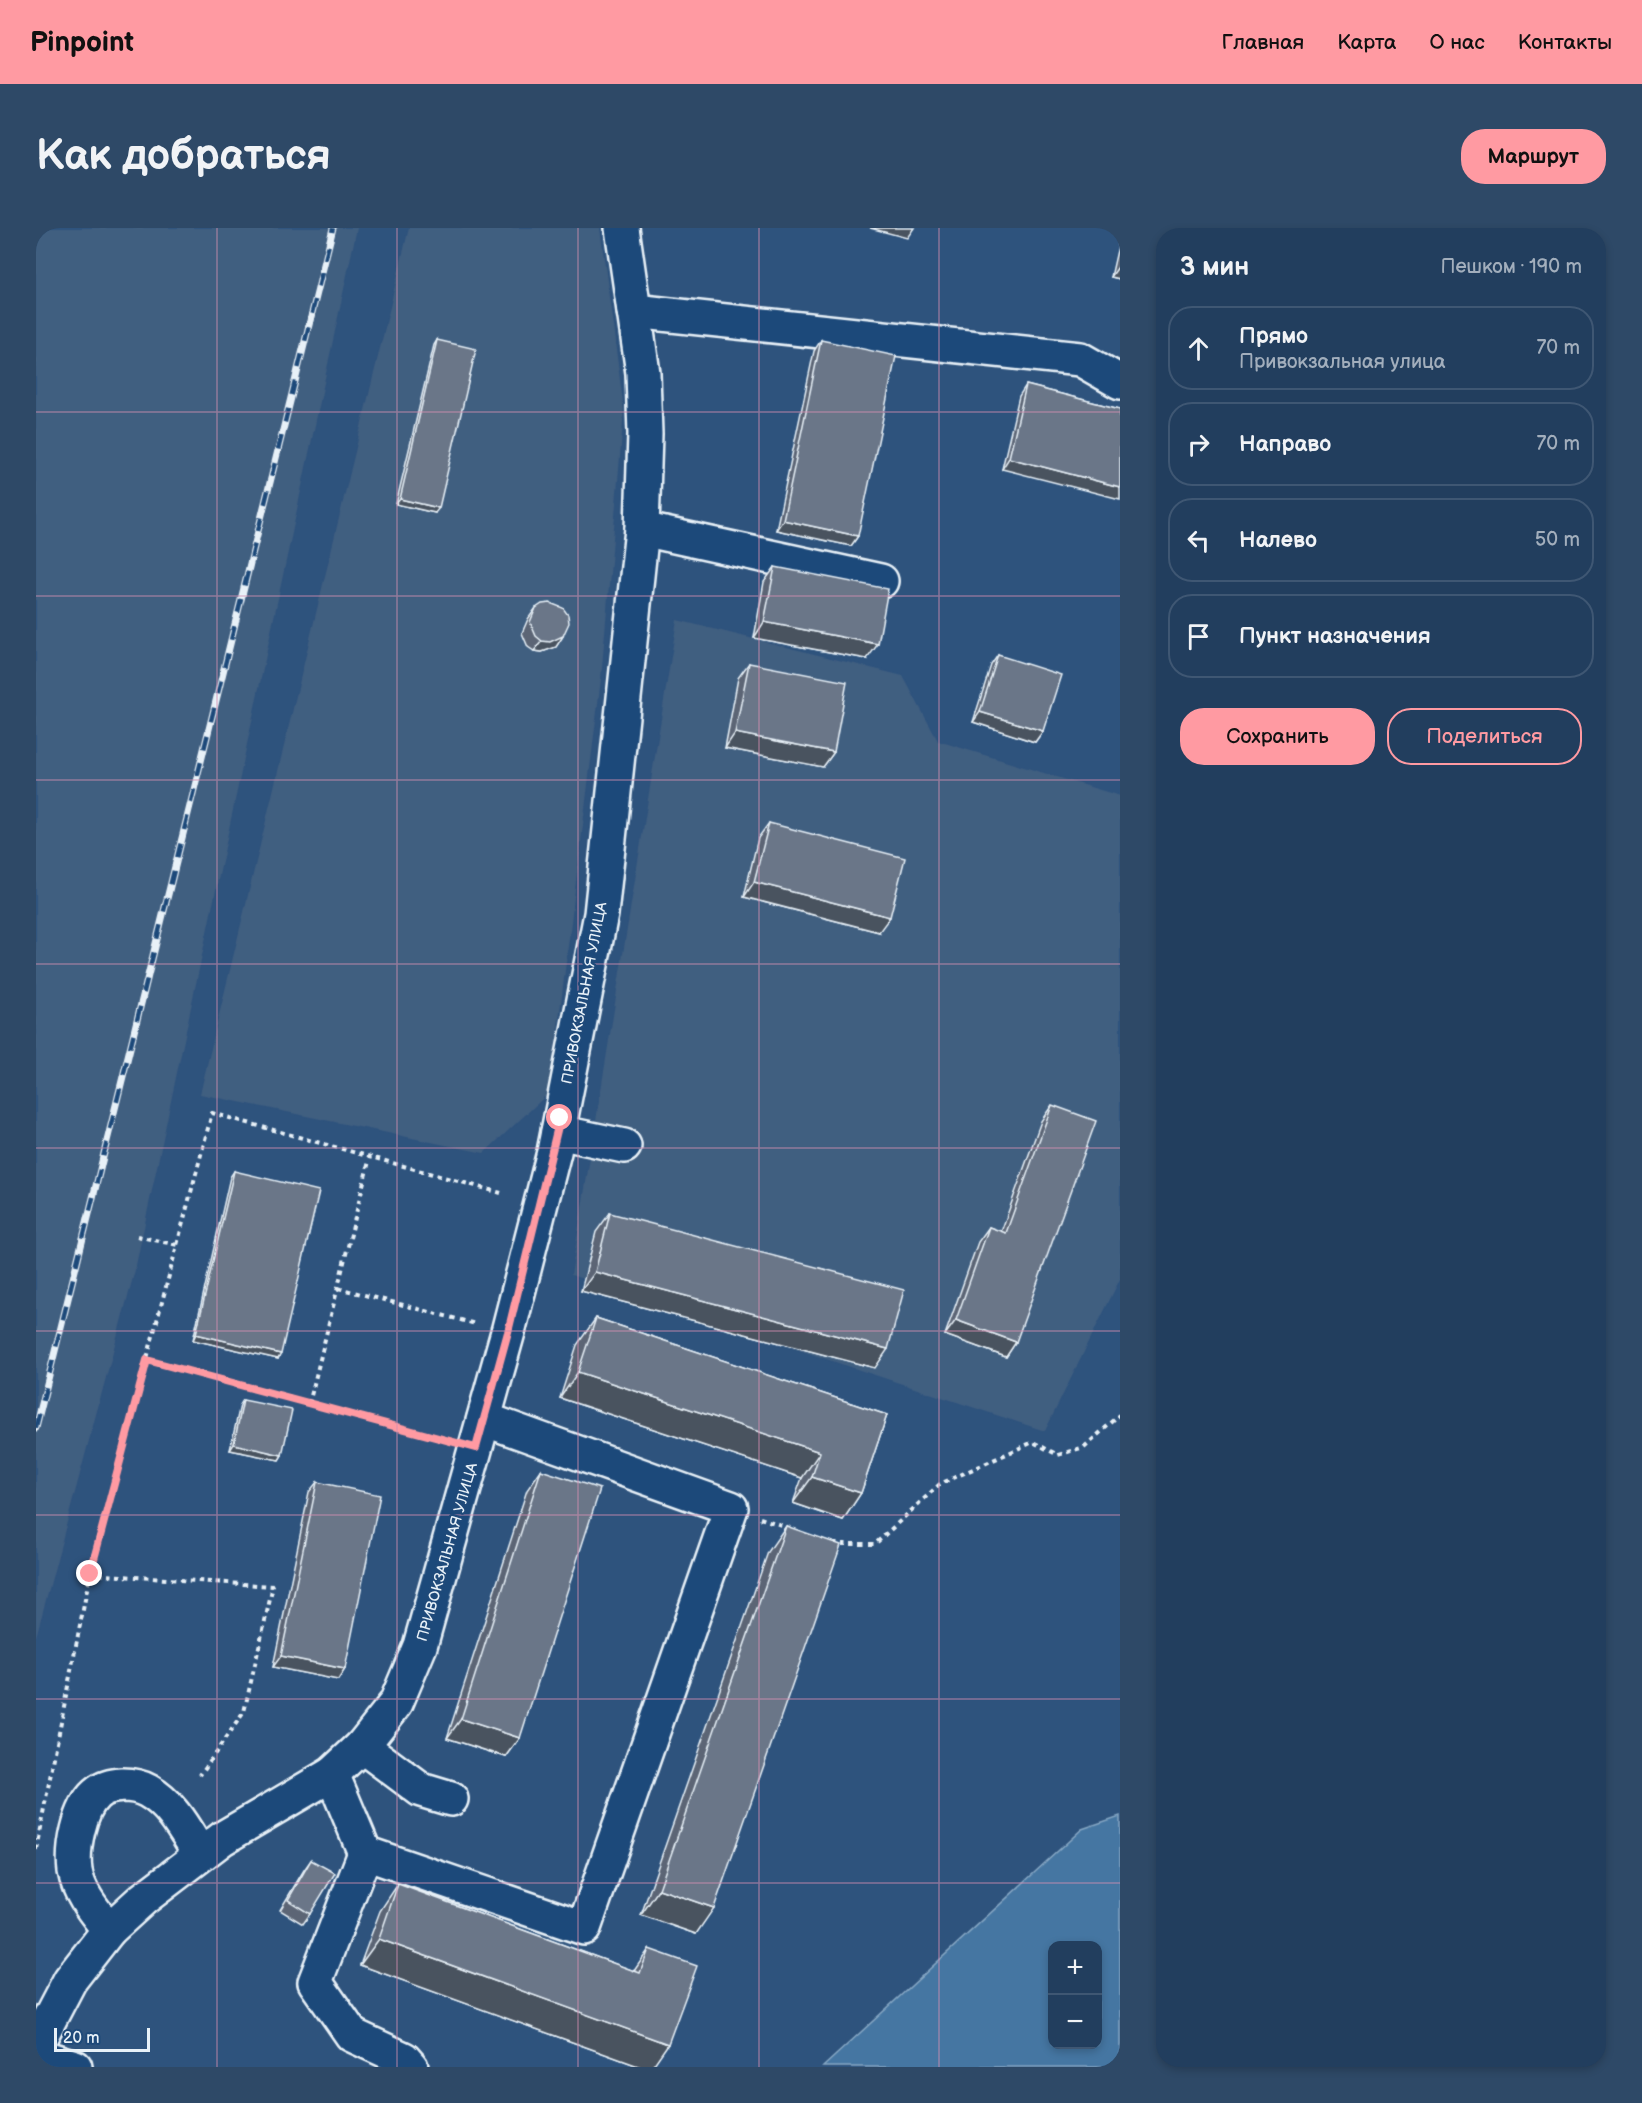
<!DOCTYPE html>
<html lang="ru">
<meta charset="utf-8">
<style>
body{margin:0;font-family:"Balsamiq Sans",sans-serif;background:#2e4967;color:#f1f3f6}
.controls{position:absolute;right:18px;bottom:18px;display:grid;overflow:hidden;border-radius:12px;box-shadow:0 3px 9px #0003}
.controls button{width:54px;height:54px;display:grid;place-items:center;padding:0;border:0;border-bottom:2px solid #3f5773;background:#223e5e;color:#f1f3f6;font:30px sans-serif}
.scale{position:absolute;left:18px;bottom:15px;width:96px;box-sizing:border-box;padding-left:6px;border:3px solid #e8f1f8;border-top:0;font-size:16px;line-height:21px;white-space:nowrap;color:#e8f1f8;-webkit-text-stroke:4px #1f4a7a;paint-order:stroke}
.stop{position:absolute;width:18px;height:18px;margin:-14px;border:4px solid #ff9aa2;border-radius:50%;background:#fff}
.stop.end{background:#ff9aa2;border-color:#fff;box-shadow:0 2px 6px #0008}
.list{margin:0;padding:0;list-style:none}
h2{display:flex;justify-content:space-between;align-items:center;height:78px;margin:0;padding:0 24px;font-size:26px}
h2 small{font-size:20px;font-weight:400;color:#a2aebc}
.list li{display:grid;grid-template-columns:39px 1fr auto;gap:18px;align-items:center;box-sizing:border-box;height:84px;margin:0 12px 12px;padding:0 12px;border:2px solid #3f5773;border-radius:24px}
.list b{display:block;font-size:22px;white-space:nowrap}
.list p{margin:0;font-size:20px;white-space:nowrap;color:#a2aebc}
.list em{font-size:20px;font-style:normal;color:#a2aebc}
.actions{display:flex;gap:12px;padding:18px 24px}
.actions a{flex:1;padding:14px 0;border:2px solid #ff9aa2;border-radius:24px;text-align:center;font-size:21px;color:#ff9aa2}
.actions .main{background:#ff9aa2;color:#111}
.icon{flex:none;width:33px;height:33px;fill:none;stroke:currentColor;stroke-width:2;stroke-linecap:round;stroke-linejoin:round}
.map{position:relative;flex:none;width:1084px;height:1839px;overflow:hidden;border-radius:24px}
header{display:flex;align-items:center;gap:36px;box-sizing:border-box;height:84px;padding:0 30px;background:#ff9aa2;color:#111}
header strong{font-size:28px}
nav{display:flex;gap:33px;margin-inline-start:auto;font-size:21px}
.intro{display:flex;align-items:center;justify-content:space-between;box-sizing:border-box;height:144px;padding:0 36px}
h1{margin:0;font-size:42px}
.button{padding:15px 27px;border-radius:24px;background:#ff9aa2;color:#111;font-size:21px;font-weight:700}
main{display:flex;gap:36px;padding:0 36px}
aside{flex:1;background:#223e5e;border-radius:24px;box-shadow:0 3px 9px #0003}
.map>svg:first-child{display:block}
.built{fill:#405e80}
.water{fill:#4576a2;stroke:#86a7c4;stroke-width:1.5;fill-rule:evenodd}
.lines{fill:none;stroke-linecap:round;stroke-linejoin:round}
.minor-casing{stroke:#e8f1f8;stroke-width:38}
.major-casing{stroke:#e8f1f8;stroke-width:38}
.path{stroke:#e8f1f8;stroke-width:4;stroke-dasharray:4.5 4.5;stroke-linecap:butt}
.minor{stroke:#1f4a7a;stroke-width:33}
.major{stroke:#1f4a7a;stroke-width:33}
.rail-casing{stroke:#e8f1f8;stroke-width:7}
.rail{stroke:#1f4a7a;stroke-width:4.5;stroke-dasharray:14;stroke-linecap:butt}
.wall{fill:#5b6575;stroke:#e8f1f8;stroke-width:1.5}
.shaded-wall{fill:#4a535f;stroke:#e8f1f8;stroke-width:1.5}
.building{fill:#6a7688;stroke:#e8f1f8;stroke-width:1.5}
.route{stroke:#ff9aa2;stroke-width:8}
.grid{fill:none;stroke:#d78fb1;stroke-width:1.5;stroke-opacity:0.55}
.labels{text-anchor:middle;stroke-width:4.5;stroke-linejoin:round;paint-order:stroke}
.street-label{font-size:15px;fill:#e8f1f8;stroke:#1f4a7a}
</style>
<header>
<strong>Pinpoint</strong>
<nav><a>Главная</a><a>Карта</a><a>О нас</a><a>Контакты</a></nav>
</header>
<div class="intro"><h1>Как добраться</h1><a class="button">Маршрут</a></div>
<main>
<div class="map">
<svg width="1084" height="1839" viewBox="0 0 1084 1839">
<rect width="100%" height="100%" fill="#2e537d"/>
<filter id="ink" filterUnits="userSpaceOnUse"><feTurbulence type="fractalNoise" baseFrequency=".0167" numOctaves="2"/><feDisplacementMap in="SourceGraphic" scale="12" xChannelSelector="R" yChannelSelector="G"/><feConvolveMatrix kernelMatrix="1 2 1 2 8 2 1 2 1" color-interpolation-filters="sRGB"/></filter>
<g filter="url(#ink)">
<g class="built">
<path d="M0,0h321l-222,1042 -99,367z"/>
<path d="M373,0h191l24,182 -23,269 -51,413 -66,61 -284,-59z"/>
<path d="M641,392l226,56 35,65 182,55v483l-75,152 -474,-156z"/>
</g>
<path class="water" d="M1084,1588v251h-297l259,-238zM1017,1718h45v98h-45z"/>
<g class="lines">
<defs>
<g id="minor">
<path d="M598,83l446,48 40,23"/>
<path d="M606,301l239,52"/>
<path d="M522,904l66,14"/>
<path d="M326,1518l59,44 30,9"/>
<path d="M296,1546l33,79 219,75 147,-420 -247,-89"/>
<path d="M329,1625l-50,129 37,53 52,24 7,8"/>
<path d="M73,1702c-14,-18 -30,-36 -34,-59 -3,-22 4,-62 21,-77 8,-7 16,-8 26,-9 8,0 19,2 26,6 25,14 38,41 52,63"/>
<path d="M0,1827l39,12"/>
</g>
<path id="major" d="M0,1817l34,-65 39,-50 34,-31 80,-61 109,-64 30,-28 34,-43 24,-57 88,-314 46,-180 47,-238 41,-385 3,-95 -2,-61 -21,-145"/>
</defs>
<use href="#minor" class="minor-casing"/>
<use href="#major" class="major-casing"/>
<g class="path">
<path d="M101,1008l40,9"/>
<path d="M302,1060l138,36"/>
<path d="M111,1132l298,80"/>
<path d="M273,1176l61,-247"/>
<path d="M724,1290l30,10"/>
<path d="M797,1316h42l65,-60 93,-42 25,13 26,-8 36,-32"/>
<path d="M54,1346l183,12 -29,126 -44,63"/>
<path d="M0,1621l54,-275 122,-461 289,80"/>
</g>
<use href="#minor" class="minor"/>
<use href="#major" class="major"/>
<defs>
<path id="rail" d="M0,1200l297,-1200"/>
</defs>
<use href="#rail" class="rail-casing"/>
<use href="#rail" class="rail"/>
</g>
<g class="wall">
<path d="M1084,9v42l-9,-2z"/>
<path d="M401,112l-2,173 -39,-9 38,-159z"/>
<path d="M785,112l37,196 -7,10 -75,-16 38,-179z"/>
<path d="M990,157l94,24 -118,60 17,-73z"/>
<path d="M739,339l92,92 -113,-21 10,-56z"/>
<path d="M500,380l27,28 -7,11 -14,5 -8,-1 -6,-4 -6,-14 6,-14z"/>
<path d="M962,427l45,76 -8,11 -62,-20 18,-57z"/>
<path d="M713,435l85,89 -11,15 -98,-19 13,-70z"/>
<path d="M733,595l110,109 -135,-35 14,-59z"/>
<path d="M1016,877l-36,237 -10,15 -61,-22 33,-93 11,-15 12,5 40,-111z"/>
<path d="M198,943l44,188 -85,-19 37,-163z"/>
<path d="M574,985l265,155 -294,-77 15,-59z"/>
<path d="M560,1090l291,97 -26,78 -18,27 -50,-17 9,-25 -242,-80 17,-53z"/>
<path d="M207,1172l39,55 -3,5 -49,-10 10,-45z"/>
<path d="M505,1242l-21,268 -14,19 -59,-19 80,-248z"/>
<path d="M281,1254l28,187 -7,11 -65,-13 36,-175z"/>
<path d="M750,1298l-90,408 -55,-19 127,-363z"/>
<path d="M275,1632l-1,54 -7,10 -23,-14 24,-40z"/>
<path d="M362,1656l236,87 15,-22 3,118h-11l-281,-102 20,-54z"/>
</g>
<g class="shaded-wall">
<path d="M834,0h44l-7,10z"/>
<path d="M1082,39h2v12l-9,-2z"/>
<path d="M973,230l111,29v12l-118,-30z"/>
<path d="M364,271l39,9 -4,5 -39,-9z"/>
<path d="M747,292l75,16 -7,10 -75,-16z"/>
<path d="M728,394l114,22 -11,15 -113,-21z"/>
<path d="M527,408l-7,11 -14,5 -8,-1 8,-10z"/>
<path d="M944,484l63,19 -8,11 -62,-20z"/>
<path d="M699,505l99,19 -11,15 -98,-19z"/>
<path d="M718,654l136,35 -11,15 -135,-35z"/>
<path d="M559,1044l293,77 -13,19 -294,-77z"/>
<path d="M920,1092l60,22 -10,15 -61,-22z"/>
<path d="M160,1106l85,20 -3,5 -85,-19z"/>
<path d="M542,1144l242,80 -18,26 -242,-80z"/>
<path d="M198,1216l48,11 -3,5 -49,-10z"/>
<path d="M776,1249l49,16 -18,27 -50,-17z"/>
<path d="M245,1428l64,13 -7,11 -65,-13z"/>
<path d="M425,1491l59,19 -14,19 -59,-19z"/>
<path d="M623,1661l55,19 -18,26 -55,-19z"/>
<path d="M343,1711l289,105 -16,23h-11l-281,-102z"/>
</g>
<g class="building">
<path d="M401,112l39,9 -37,159 -39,-9z"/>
<path d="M785,112l75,16 -38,180 -75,-16z"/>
<path d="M990,157l94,24v78l-111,-29z"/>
<path d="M739,339l113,22 -10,55 -114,-22z"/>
<path d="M514,375l13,5 5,7 1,8 -6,13 -13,6 -8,-1 -6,-5 -6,-14 6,-14 6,-4z"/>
<path d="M962,427l63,20 -18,56 -63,-19z"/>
<path d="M713,435l98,19 -13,70 -99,-19z"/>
<path d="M733,595l136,35 -15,59 -136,-35z"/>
<path d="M1016,877l44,16 -80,221 -60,-22 33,-93 17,6z"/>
<path d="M198,943l85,20 -38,163 -85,-20z"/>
<path d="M574,985l294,77 -16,59 -293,-77z"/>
<path d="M560,1090l291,97 -26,78 -49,-16 8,-25 -242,-80z"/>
<path d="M207,1172l49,10 -10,45 -48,-11z"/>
<path d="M505,1242l59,19 -80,249 -59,-19z"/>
<path d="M281,1254l63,13 -35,174 -64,-13z"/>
<path d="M750,1298l55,19 -127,363 -55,-19z"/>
<path d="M275,1632l24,13 -25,41 -22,-14z"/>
<path d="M362,1656l242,89 9,-24 48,17 -29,78 -289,-105z"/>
</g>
</g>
<g class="lines" filter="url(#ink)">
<path class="route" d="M54,1346l57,-214 329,88 32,-116 52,-214"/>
</g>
<path class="grid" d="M181,0v1839M361,0v1839M542,0v1839M723,0v1839M903,0v1839M0,184h1084M0,368h1084M0,552h1084M0,736h1084M0,920h1084M0,1103h1084M0,1287h1084M0,1471h1084M0,1655h1084"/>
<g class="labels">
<g class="street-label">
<text transform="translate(548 765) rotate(-79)" y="5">ПРИВОКЗАЛЬНАЯ УЛИЦА</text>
<text transform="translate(411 1324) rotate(-74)" y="5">ПРИВОКЗАЛЬНАЯ УЛИЦА</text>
</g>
</g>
</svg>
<div class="controls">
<button>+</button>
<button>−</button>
</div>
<div class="scale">20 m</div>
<div class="stop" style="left:524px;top:890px"></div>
<div class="stop end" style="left:54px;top:1346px"></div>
</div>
<aside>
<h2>3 мин<small>Пешком · 190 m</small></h2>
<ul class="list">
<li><svg class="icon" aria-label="ahead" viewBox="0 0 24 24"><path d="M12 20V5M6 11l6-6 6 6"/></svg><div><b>Прямо</b><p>Привокзальная улица</p></div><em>70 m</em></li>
<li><svg class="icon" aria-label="right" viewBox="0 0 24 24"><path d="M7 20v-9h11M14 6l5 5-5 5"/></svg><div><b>Направо</b></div><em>70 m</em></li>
<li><svg class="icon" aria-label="left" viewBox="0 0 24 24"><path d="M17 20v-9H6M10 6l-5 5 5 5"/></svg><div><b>Налево</b></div><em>50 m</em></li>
<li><svg class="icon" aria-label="arrive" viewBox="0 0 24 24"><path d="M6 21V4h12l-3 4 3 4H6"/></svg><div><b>Пункт назначения</b></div></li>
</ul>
<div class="actions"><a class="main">Сохранить</a><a>Поделиться</a></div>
</aside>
</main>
